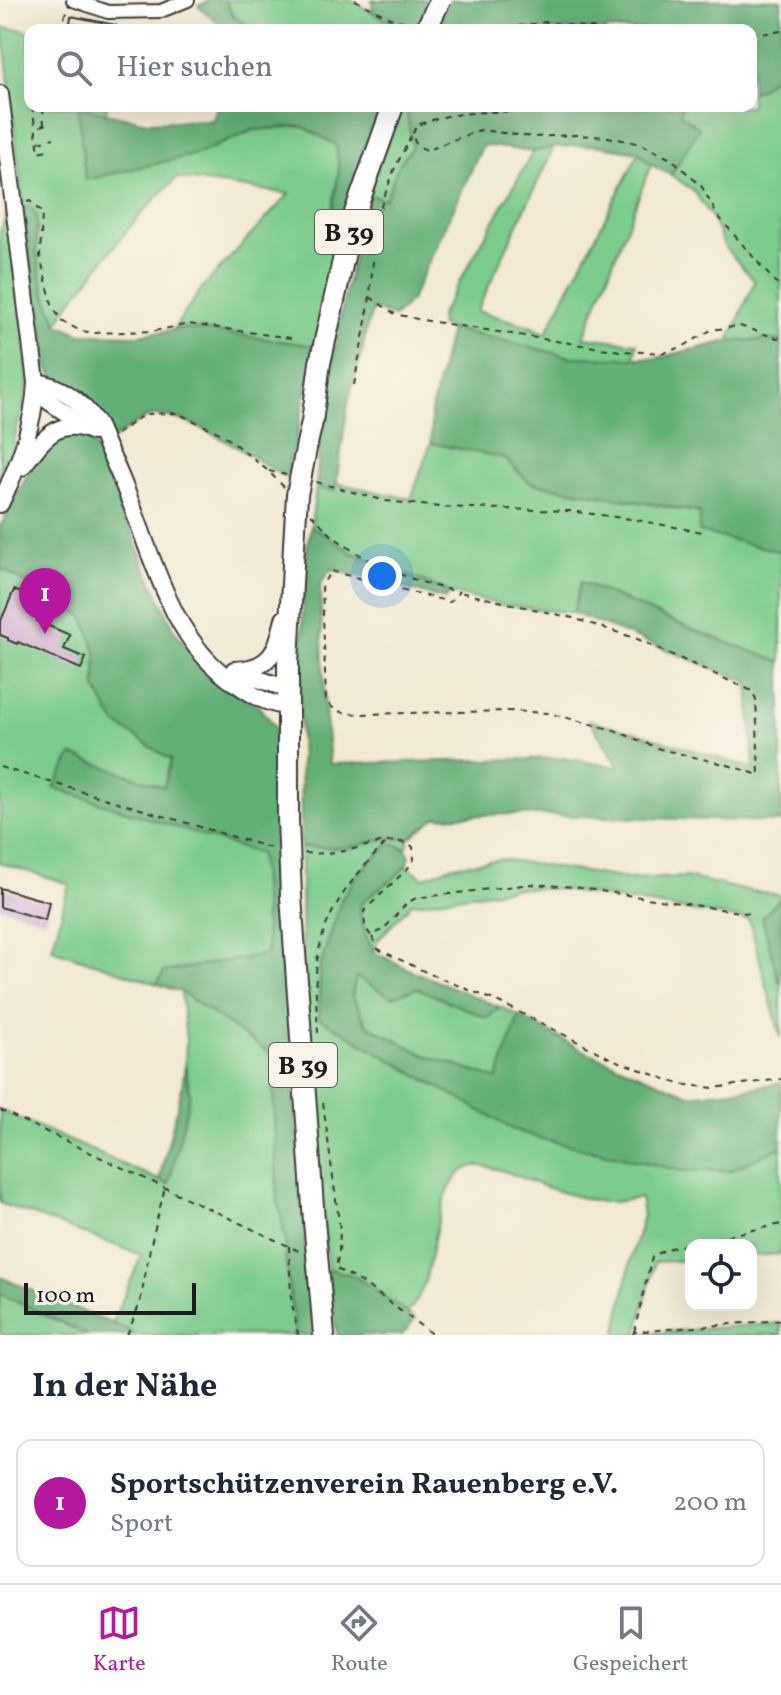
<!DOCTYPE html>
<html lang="de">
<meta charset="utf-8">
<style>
body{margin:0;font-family:Vollkorn,serif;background:#f6f6f7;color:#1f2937}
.controls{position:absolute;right:24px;bottom:24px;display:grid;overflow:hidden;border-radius:16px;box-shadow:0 8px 32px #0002}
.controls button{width:72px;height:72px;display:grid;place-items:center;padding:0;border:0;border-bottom:2px solid #e0e1e3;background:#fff;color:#1f2937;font:40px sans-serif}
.scale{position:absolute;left:24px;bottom:20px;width:172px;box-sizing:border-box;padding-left:8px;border:4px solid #1c1c1c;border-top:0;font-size:22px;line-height:28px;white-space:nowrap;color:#1c1c1c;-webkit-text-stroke:6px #f7f3e8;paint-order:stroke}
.you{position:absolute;left:382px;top:576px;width:28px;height:28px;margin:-20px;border:6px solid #fff;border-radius:50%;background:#1a73e8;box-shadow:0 0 0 12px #1a73e833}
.badge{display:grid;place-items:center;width:52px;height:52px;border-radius:50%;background:#b5179e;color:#fff;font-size:26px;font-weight:700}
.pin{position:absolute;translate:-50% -66px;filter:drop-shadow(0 2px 4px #0008)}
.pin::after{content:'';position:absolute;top:42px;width:28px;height:24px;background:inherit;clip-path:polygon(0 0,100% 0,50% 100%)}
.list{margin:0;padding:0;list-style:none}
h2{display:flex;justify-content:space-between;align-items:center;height:104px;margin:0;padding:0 32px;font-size:34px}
h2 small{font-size:26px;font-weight:400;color:#747a83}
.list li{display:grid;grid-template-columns:52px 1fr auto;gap:24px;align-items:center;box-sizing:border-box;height:128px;margin:0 16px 16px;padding:0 16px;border:2px solid #e0e1e3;border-radius:16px}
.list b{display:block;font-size:30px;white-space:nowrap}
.list p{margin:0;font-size:26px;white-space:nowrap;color:#747a83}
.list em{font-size:26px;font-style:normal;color:#747a83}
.icon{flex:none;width:44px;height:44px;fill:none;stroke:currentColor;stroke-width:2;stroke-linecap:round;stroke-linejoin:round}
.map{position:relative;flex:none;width:781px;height:1335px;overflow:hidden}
.search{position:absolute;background:#fff;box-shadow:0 8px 32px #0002;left:24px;right:24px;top:24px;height:88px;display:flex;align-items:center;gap:20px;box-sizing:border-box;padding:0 28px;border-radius:16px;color:#747a83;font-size:30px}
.sheet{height:248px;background:#fff}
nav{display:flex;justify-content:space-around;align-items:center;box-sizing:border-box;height:112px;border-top:2px solid #e0e1e3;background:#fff;font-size:22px;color:#747a83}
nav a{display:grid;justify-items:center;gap:4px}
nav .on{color:#b5179e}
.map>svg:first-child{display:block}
.green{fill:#7acb8c;stroke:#4b7454;stroke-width:2}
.forest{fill:#63af78;stroke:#40664a;stroke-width:2}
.building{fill:#cfaacf}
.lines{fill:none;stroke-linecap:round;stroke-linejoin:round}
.minor-casing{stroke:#3c3b37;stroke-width:16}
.tertiary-casing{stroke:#3c3b37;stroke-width:20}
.primary-casing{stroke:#3c3b37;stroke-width:24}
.path{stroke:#3c3b37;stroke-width:2;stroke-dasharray:6 6;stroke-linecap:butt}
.minor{stroke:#fff;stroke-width:12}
.tertiary{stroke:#fff;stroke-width:16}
.primary{stroke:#fff;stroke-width:20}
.primary-bridge-casing{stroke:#3c3b37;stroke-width:24;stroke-linecap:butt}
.primary-bridge{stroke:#fff;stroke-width:20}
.labels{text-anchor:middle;stroke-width:6;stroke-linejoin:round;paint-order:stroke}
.shield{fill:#f7f3e8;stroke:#5e5c59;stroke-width:2}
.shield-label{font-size:26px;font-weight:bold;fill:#1c1c1c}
</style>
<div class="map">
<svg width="781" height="1335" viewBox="0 0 781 1335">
<rect width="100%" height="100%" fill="#f7f3e8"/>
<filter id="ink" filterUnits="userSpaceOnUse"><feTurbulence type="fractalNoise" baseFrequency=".0125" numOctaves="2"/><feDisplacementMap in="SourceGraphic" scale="16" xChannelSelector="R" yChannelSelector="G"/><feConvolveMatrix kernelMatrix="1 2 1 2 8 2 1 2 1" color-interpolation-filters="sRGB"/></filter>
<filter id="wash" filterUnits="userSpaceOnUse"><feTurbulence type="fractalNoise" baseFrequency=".006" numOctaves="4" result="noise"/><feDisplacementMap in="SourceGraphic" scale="32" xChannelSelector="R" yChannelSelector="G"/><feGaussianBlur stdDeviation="1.8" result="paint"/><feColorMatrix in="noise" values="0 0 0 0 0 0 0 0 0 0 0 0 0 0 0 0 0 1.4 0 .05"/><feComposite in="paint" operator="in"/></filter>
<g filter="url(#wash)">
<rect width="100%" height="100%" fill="#f1e9d3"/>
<g class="green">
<path d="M225,0h125l41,23 -9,7h-126l-23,-14z"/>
<path d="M3,28l21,2 6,3v73h77l-1,7 -28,-6 120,47 55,-24 49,-4 34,19 3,24 -9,56 12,6 -26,115 -129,-18 -14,2 29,-42 87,-94 -112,-16c-34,31 -63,67 -90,104 -11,13 -22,26 -29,42 -10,-24 -17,-43 -21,-69 -3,-19 6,-33 -7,-49l-7,2z"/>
<path d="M781,71v269l-52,1 26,-60 -30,-33 -12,-28 -19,-29 -23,-16 28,-47 -19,-14 2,-8h69v-15l8,-2z"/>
<path d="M401,106h5l6,41 -13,18 -14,34 -17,-4z"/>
<path d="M554,147l-77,164 50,14 19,8 93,-181 12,13 -67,172 53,6 -3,15 -62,-1 -131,-31 -1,-10 93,-164z"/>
<path d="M7,213l17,119 4,51 -19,79 -9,19v-249z"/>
<path d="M431,443l74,15 26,25 169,30 81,36v113l-88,-32 -112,-48 -8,31 -71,-8 -50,-12 -99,-40 -42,-27 5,-38 18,3 2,-8 75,16z"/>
<path d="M0,568l84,49 12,34v37l19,35 56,37 -7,27 -110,1 206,65 7,101 -103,18 -7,12 -105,-35 17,-65 -69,-21z"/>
<path d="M387,838l22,1 -3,10 -11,-5 -7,1 -30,28 -38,94 -1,51 113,66 106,54 145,33h46l52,-24v107l-30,2v-11h-60v15l-36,2 -18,72 144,-11v12h-165l15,-77 12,-43 -3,-17c-12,1 -25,5 -37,4 -14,-2 -29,-6 -42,-10 -28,-7 -53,-24 -83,-26 -38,-2 -45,89 -53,116 -4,12 -10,22 -18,32 -26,-21 -46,-37 -79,-45l-26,-287 -1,-135 46,1z"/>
<path d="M501,859l127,20 59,-2 51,12 43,6v3l-19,19 17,65h2v57l-32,-119 -193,-31 -40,-1 -105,16 -34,37 -3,11c-6,-11 -19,-37 -12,-49 7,-11 22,-16 31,-24 5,-5 10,-10 14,-14l16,13 29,-12z"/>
<path d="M356,977l36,20 25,-9 70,30 13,-11 19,9 -22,64 -72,-25 -58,-30 -15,-30z"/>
<path d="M181,992l91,63 5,141 9,45 -1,14 11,80h-164l1,-3 -21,-9 30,-68 -142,-52v-93l168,74 22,-90 -5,-29 1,-24z"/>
<path d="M0,1294l88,41h-84l-4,-2z"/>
</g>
<g class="forest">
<path d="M210,0h15l8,16 23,14h-30l-28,-24z"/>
<path d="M372,0h57l-14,30h-33l9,-7 -19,-11z"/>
<path d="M450,0h331v71l-22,18 -8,2v-61h-316z"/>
<path d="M217,106h165l-40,125 -12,-6 9,-56 -3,-24 -34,-19 -49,4 -55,24 -113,26 -7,-73 69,15 66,-2z"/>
<path d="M406,106h276l-2,8 19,14 -28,47 -20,-10 -12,-13 -46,-7 -39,2 -21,5 -50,-7 -72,155 -17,17 -21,-8 -7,21 -4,22 -13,46 -14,93 -19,-3c7,-99 28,-196 52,-293l17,4 14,-35 13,-17z"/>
<path d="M30,206l7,9 -1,37 8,41 14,31 23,10 56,1 50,-7 129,18 -29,133c-29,-18 -105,-72 -139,-62 -9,3 -28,18 -36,23l-47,-55 -14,-12 -4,-7 -4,-40 -5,-10 -15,-108z"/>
<path d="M450,329l122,28 85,1 72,-17 52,-1v212l-82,-20 1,-20 -170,-29 -26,-25 -73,-15v-31z"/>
<path d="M74,434l13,2 18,26 42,109 28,60 22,31 15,14 46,30 9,10 8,11 5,196 33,412h-17l-2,-10 -9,-70 1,-14 -9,-45 -5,-141 -91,-63 -24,-8 7,-12 103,-18 -7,-100 -206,-66 18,-33 92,32 7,-27 -56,-37 -19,-35v-37l-12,-34 -84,-49v-41l24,-46 20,-34 16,-12z"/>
<path d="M311,526l42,27 98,40 -6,6 -114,-30 -11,16 5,123 5,56 233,-6 56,9 -30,-47 50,13 115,36 -6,-87 -175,-69 8,-31 112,48 88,32v160l-271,-8 -74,3 -27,22 -22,-1 -40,10 -46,-1 -1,-156 5,-134z"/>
<path d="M395,844l11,5 4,7 -3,9 -15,15 -17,11 -14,13 -1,8 6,25 8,15 36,18 90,37 -13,11 -70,-30 -25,9 -36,-20 -4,18 15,30 58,30 72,24 22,-63 61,33 109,46 60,-7 32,-5v64l-52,24h-46l-145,-33 -26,-9 -193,-111 1,-51 21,-67 17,-27 30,-28z"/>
<path d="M781,898v84h-2l-17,-65z"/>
<path d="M185,1065l5,29 -21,90 -10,-4 23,-92z"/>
<path d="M328,1269l21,5 14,7 52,38 -13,16h-65z"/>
<path d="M0,1277l133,55 -1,3h-44l-88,-41z"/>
</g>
<g id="blocks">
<g class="building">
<path d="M71,16l45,9v5h-47z"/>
<path d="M14,590l25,10 -3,9 5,2 -4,10 33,14 -6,14 22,9 -5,11 -63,-27 -1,2 -9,-4v-2l-8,-3v-12z"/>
<path d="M0,888l49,14 -4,18 -45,-13z"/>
</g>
</g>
</g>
<g filter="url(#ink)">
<use href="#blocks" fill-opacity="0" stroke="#3c3b37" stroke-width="2"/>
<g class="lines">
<defs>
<path id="minor" d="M73,0l35,12 53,-1 27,-11"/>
<g id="tertiary">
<path d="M0,94l36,288c-2,43 -17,83 -36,122"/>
<path d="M36,382c26,4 44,18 59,39 6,8 8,19 13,28 26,52 40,111 67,164 15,29 35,55 63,72 16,11 31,20 50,21"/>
<path d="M37,384l7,14 44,30"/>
<path d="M22,467c20,-26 35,-52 71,-35"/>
<path d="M234,670c37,-1 43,-19 50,-51"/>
<path d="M238,672l50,17"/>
</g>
<g id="primary">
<path d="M307,444l5,-22 8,-59 32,-142 41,-115"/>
<path d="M288,819v-156l6,-118"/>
<path d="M291,896l23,325"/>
<path d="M321,1299l3,36"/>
</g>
</defs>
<use href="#minor" class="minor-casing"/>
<use href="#tertiary" class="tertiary-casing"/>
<use href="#primary" class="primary-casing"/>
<g class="path">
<path d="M355,0l35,18 23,6"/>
<path d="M62,30l4,-18"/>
<path d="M494,30l52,-8 59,8"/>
<path d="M652,30l56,-2 15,2"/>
<path d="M751,33l10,1 20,-3"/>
<path d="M29,59l1,-2"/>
<path d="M28,105h2"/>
<path d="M32,106l7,46 8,-2 1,3"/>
<path d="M63,106l10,3 1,-3"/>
<path d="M580,106c-43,9 -88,2 -132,10 -11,2 -21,6 -31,9l-5,10 5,11 12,5 8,-5 43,-16 53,7 42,-2 33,2 33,7 32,16 29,27 15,28 64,74"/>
<path d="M44,125l-1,-12 2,-7"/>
<path d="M40,126l9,-2"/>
<path d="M39,142l15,-4"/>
<path d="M27,202l3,-1 12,12 -2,43 12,48 9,17 20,10 14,2 59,-2 35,-7 102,14"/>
<path d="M370,297l25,17 27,6 198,31 44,2 20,-7 27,-16 29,-4 37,12 4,-1"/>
<path d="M354,385l15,-80 8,-88 17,-47 17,-34"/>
<path d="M117,434l27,-20 33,-1 45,21 45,36 17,17"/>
<path d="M269,471l17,4"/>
<path d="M316,482l70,19 54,6 129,4 62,8 71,13"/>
<path d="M311,514c9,8 17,19 27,26 35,27 80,43 121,52l-9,10 -119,-31 -9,14 4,116c9,12 19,12 33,13l150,-3 39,2 66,17 46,19 68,16 31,10 -3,-76 -4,-8 -117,-53 -62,-20 -114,-26"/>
<path d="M0,767l274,82"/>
<path d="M304,853c13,1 27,0 40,-2 19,-3 53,-17 69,-4l1,12 -5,8 -45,44 1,16 6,9 13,-7 23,-26 9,-5 115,-14 43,3 179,27"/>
<path d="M372,937l6,12 52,25 71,29 111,56 67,25 34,4 68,-9"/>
<path d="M318,1033c-1,-23 -4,-48 -1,-70 5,-49 35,-85 68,-119"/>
<path d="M323,1103l17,127 -1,21 -3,17"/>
<path d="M0,1110l301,142"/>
<path d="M289,1246l2,52 7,37"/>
<path d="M337,1269l26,14 70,52"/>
<path d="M634,1332l18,-75 14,-8 115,-25"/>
<path d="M127,1335l13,-32 10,-55 15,-61"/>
<path d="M633,1335l1,-3 147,-12"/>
</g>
<use href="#minor" class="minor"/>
<use href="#tertiary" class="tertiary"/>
<use href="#primary" class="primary"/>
<defs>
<g id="primary-bridge">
<path d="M426,30l14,-30"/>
<path d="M294,545l3,-50 10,-51"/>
<path d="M288,819l3,77"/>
<path d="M314,1221l7,78"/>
</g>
</defs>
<use href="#primary-bridge" class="primary-bridge-casing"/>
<use href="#primary-bridge" class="primary-bridge"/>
</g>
</g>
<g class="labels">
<g class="shield">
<rect x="315" y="210" width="68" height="44" rx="6"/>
<rect x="269" y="1043" width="68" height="44" rx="6"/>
</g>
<g class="shield-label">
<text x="349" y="241">B 39</text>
<text x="303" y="1074">B 39</text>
</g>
</g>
</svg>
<div class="controls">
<button><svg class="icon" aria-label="locate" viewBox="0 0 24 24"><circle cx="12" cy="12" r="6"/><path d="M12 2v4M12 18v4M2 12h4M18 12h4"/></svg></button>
</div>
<div class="scale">100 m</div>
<div class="you"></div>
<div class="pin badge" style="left:45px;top:634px">1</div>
<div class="search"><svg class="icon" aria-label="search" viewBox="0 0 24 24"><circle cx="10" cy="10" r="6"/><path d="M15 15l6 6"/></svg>Hier suchen</div>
</div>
<section class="sheet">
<h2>In der Nähe<small></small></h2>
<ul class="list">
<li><span class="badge">1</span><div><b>Sportschützenverein Rauenberg e.V.</b><p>Sport</p></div><em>200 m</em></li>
</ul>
</section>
<nav>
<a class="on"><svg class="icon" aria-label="map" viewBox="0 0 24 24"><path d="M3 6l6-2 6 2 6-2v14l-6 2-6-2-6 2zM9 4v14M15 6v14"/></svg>Karte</a>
<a><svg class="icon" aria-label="directions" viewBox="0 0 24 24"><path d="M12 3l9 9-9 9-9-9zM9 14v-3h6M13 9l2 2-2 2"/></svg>Route</a>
<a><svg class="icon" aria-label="saved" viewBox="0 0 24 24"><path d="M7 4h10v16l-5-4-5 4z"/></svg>Gespeichert</a>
</nav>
